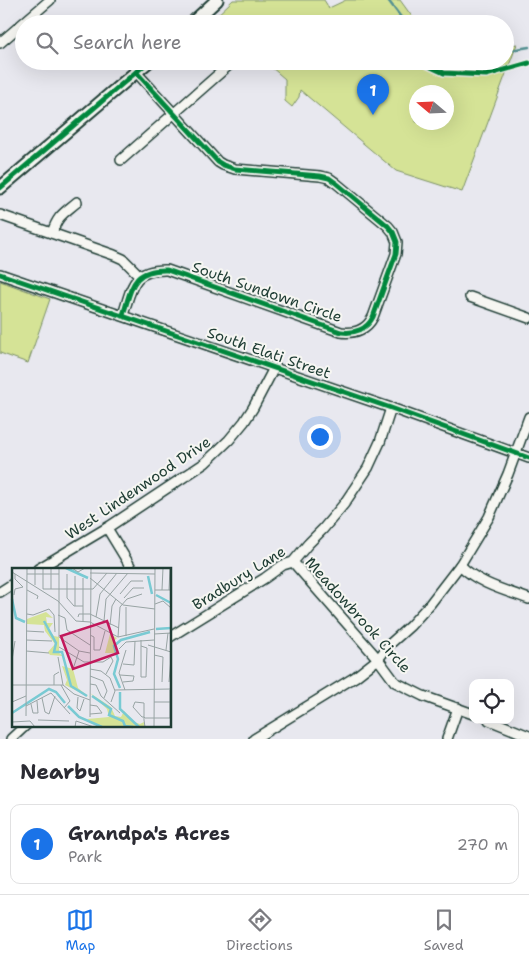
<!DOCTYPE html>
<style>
body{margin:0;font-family:"Shantell Sans",sans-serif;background:#f2f2f3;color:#2b2b33}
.controls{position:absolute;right:15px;bottom:15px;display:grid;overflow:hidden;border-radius:10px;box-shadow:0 5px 20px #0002}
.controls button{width:45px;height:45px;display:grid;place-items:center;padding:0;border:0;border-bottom:1px solid #e1e1e2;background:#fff;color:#2b2b33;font:25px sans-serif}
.compass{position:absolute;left:409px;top:85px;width:45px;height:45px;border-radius:50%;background:#fff;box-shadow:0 5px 20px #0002;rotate:289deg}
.you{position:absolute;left:319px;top:436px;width:18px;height:18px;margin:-12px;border:4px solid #fff;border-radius:50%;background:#1a73e8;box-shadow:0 0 0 8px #1a73e833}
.badge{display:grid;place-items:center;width:32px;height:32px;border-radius:50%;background:#1a73e8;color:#fff;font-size:16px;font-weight:700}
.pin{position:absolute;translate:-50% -41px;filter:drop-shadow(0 1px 2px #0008)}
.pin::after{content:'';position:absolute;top:26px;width:18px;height:15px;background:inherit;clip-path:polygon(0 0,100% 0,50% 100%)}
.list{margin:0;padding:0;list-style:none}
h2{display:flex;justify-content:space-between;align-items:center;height:65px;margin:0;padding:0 20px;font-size:21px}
h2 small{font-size:16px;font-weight:400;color:#7c7c81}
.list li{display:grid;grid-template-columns:32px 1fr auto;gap:15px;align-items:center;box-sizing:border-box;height:80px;margin:0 10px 10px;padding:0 10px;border:1px solid #e1e1e2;border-radius:10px}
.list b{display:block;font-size:19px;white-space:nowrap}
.list p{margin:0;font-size:16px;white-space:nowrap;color:#7c7c81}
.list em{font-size:16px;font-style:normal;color:#7c7c81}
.icon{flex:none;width:28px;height:28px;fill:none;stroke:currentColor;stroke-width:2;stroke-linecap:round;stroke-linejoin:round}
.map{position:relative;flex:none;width:529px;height:739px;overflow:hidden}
.search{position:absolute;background:#fff;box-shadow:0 5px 20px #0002;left:15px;right:15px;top:15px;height:55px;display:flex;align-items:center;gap:12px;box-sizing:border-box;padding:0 18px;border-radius:28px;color:#7c7c81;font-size:19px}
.sheet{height:155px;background:#fff}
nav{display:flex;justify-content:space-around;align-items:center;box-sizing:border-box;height:70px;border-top:1px solid #e1e1e2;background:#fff;font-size:14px;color:#7c7c81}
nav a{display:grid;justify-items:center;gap:2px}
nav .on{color:#1a73e8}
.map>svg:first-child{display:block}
.green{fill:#d5e396;stroke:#7a9065;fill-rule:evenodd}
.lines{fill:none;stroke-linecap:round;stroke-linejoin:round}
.stream{stroke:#559293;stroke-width:2.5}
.minor-casing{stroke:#1f3d34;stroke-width:12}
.tertiary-casing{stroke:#1f3d34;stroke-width:15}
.minor{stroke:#f6f6f2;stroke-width:9}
.tertiary{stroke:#f6f6f2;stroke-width:11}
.cycleway-casing{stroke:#f6f6f2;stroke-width:8}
.cycleway{stroke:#00873e;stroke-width:5}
.labels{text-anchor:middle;stroke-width:4;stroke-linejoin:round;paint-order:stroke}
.street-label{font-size:15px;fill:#1f3d34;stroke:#f6f6f2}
.inset-river{fill:none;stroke:#79cad3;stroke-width:2.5}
.inset-road{fill:none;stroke:#98a4a4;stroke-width:1}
.view{fill:#c2185b;fill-opacity:0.15;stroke:#c2185b;stroke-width:2.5}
.inset-edge{fill:none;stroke:#1f3d34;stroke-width:2.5}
</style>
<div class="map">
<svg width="529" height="739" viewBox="0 0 529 739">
<rect width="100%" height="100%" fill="#e8e8ef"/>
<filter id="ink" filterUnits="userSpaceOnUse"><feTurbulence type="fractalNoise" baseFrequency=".02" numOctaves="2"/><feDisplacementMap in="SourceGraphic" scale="10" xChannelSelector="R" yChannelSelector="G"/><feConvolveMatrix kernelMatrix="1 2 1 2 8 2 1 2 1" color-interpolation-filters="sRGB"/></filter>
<g filter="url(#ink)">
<g class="green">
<path d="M233,0h91l5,8 17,-8h54l13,18 8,6h-204l-5,-4z"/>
<path d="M517,44l-55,148 -66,-21 -96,-81 -1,7 -7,10 -7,-6v-22l-21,-18h241v-15zM446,92v30h-30v-30z"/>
<path d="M0,281l50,18 -22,64 -28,-10z"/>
</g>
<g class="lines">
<g class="stream">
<path d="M388,0l18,24"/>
<path d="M505,51l24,-4"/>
</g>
<defs>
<g id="minor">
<path d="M0,43l50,-43"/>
<path d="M121,160l108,-95"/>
<path d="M0,215l114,40 9,4 17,17"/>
<path d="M52,233c6,-18 11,-19 25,-31"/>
<path d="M0,274l391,134 138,50"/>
<path d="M470,297l59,21"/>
<path d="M123,315c9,-28 9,-46 44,-45l174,62c14,2 26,-3 32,-15l23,-63 1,-12 -4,-10 -5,-6 -52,-43 -7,-5 -9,-2 -85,-7 -12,-4 -5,-3 -82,-90"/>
<path d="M107,528l25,41"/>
<path d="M293,562l85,97 17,23 28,14 50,18"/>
<path d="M460,565c19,19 44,25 69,34"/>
<path d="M38,569l72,-43 95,-63 24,-23 15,-18 9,-14 21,-40"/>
<path d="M0,592l14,-9"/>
<path d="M170,637l95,-59 18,-13 10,-3 15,-18 15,-15 21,-25 24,-36 12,-26 11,-34"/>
<path d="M489,720l40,16"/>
<path d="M11,739l15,-14"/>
<path d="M254,739l101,-62 23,-18 13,-16 19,-17 20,-22 30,-39 29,-48 19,-43 21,-57"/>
<path d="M447,739l11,-31"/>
</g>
<g id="tertiary">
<path d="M191,24l26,-24"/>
<path d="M0,188l149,-127"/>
</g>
</defs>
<use href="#minor" class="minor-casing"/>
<use href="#tertiary" class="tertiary-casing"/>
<use href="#minor" class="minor"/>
<use href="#tertiary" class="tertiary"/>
<defs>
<g id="cycleway">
<path d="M418,61l26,12 42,2 43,-12"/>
<path d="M0,188l149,-127"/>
<path d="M0,274l391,134 138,50"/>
<path d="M123,315c9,-28 9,-46 44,-45l174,62c14,2 26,-3 32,-15l23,-63 1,-12 -4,-10 -5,-6 -52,-43 -7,-5 -9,-2 -85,-7 -12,-4 -5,-3 -82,-90"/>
</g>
</defs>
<use href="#cycleway" class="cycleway-casing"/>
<use href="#cycleway" class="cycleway"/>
</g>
</g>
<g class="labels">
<g class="street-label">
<text transform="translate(267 292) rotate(19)" y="5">South Sundown Circle</text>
<text transform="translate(269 353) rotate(19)" y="5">South Elati Street</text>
<text transform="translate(138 488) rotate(-34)" y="5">West Lindenwood Drive</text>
<text transform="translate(239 578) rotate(-32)" y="5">Bradbury Lane</text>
<text transform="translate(358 615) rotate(48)" y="5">Meadowbrook Circle</text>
</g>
</g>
<g transform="translate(12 568)">
<rect width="159" height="159" fill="#e8e8ef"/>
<path d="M34,44l7,6 -7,-1 1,6h6l-5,7 6,6 5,1v16l4,3 -13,-1 -2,-3 7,-8 -10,-13 -1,-6 -17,-1v-5zM98,66l7,4 -3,3 1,12h-10zM50,98l11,3 5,19 11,9 -24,-12 2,-5zM78,125l21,14 4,9 6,1 3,-6 10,11 6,2 4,-2 1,5h-44l-14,-8 22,-2 -2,-8z" fill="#d5e396"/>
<path class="inset-river" d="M54,0l22,10M136,8l4,18M144,27l15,8M0,31l4,19 9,4M32,53l12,22 -2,9h8l9,34 16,10M144,61l15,-1M108,120l-6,-14 4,-15 -4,-13 7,-6 29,-8M108,124v17l19,18M80,128l19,13 -2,6 14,6 2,5 8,1M56,138l11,11 23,10M0,145l37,-24 7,3 9,11"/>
<path class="inset-road" d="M47,0v69l20,14 11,2M60,0l6,4 7,-4M0,4l46,29 18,20 14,1 28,15 36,-8M78,5l65,1M15,6h32M55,6v24l7,8h9M78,10l33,27 32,4M23,17v-17M31,21h50l14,-16M31,21v-21M39,21v-21M15,22l11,6 -1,3M143,22h16M150,22l1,-22M157,22l1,-22M108,26l11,-13h12M2,27l1,-6 8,-2 -8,-8v-5M112,30l9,-10h11M143,36l8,-3 8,7M63,38v-30M114,39v29M15,46l6,1 16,-6 5,6 1,17M46,47l7,3 2,12 23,15M66,49l1,-3h11l29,14M84,49l4,-23 17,-21M92,53l2,-22 22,-26M71,54v-44M98,57l2,-19 4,-7M14,63l18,1M142,66l17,-1M78,67l4,2v13h6l5,-19M106,69l2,-30 7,-8 15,-5M14,72l26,1M136,77l23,7M129,78l6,2 -1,29h-5v-37M47,79l25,15h19l8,-5 2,4 -7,13M107,81l7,-7 28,-2M154,82l2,-17M14,83l23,2M142,87l9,2 -1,25M46,89l5,28M0,92l3,-19M111,96l11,1 1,-24M61,101l6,-18M78,101l11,2 9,7 5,13 -4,11M108,107l14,1 -1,5 -10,1M78,108l13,5 4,10 -3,7M157,114l2,-24M78,116l6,1 5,11 19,17M0,117h51l11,9 16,6M42,117v-10l5,-3M49,117l9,16 -6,7M103,122l56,-1M113,122l-6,-17 7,-23M66,129l-1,11 3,3 4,-12M30,130l3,14 4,2 6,-18M0,134l14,-6M142,134h17M19,136l2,9h5l-1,-12M14,138l25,-13 19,21M78,146l12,-1 -5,-7 -7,-1M14,148l1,-148M78,149l1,-149M158,150v-28M26,152l31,1M0,154l18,-1 5,6M63,159l1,-6 18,6M133,159l-1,-7v-17l-9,-1 -2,5 9,10h2l1,1h26M142,159l1,-159"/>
<path class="view" d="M95,53l11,32 -45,16 -12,-33z"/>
<rect width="159" height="159" class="inset-edge"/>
</g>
</svg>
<div class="controls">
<button><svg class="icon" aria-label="locate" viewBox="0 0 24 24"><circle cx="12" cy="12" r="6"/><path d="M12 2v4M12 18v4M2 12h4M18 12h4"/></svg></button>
</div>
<svg class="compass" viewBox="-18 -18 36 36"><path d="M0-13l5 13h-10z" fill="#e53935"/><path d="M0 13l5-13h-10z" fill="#7c7c81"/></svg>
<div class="you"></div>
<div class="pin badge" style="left:373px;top:115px">1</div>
<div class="search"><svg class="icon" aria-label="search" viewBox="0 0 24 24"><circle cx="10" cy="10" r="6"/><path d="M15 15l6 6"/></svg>Search here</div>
</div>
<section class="sheet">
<h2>Nearby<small></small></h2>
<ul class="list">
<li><span class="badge">1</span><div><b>Grandpa's Acres</b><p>Park</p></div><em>270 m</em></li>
</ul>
</section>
<nav>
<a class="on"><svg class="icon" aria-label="map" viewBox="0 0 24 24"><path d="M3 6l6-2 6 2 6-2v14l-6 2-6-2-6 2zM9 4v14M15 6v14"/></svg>Map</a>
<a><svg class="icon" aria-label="directions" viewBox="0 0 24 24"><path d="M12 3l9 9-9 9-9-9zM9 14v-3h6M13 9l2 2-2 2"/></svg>Directions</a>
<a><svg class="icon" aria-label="saved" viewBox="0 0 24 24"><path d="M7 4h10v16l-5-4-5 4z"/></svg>Saved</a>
</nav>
